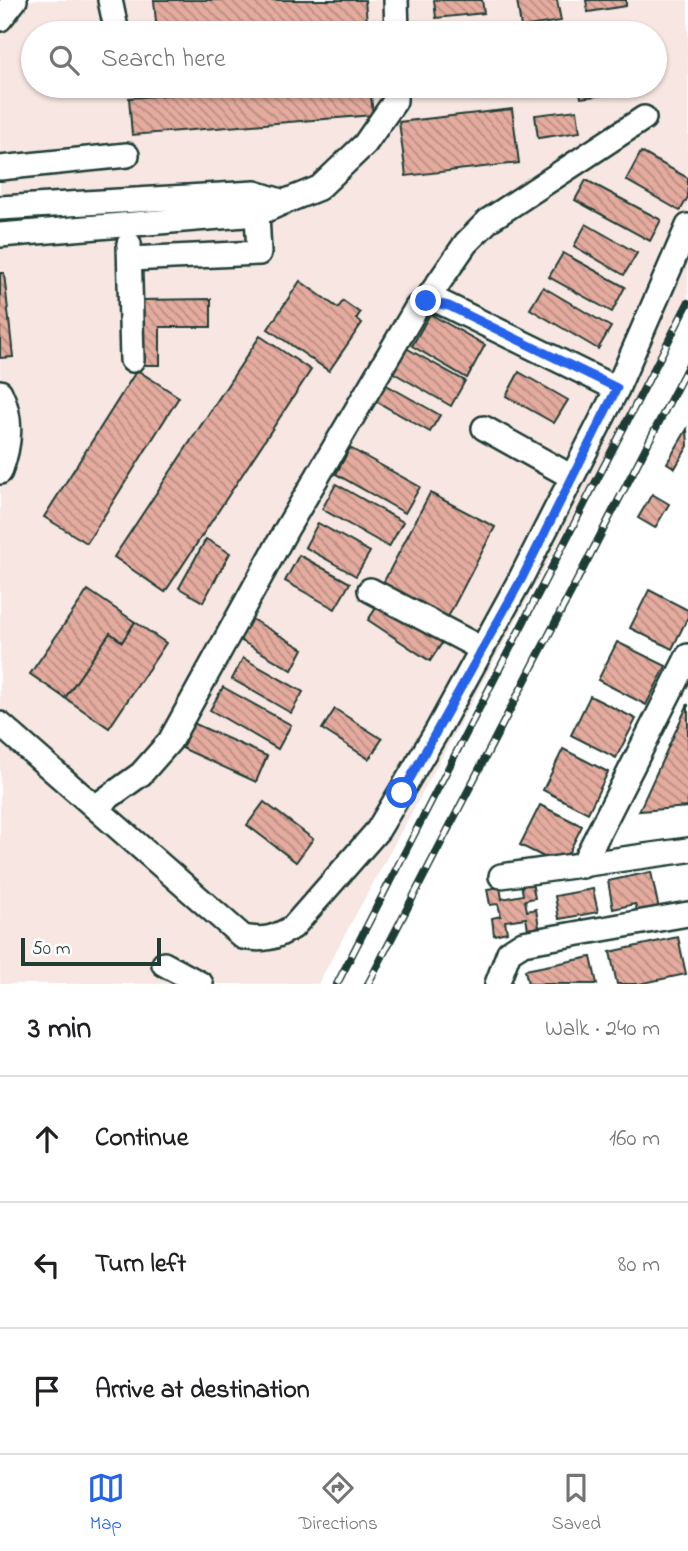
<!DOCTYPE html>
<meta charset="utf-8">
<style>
body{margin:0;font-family:"Indie Flower",sans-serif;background:#f6f6f6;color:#202124}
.scale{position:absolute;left:21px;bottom:18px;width:140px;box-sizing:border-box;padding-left:7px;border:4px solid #1f3d34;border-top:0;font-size:19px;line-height:24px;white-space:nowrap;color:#1f3d34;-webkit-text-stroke:5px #fff;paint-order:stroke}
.stop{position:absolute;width:21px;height:21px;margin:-16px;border:5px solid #2563eb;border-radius:50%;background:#fff}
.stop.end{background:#2563eb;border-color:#fff;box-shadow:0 2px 7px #0008}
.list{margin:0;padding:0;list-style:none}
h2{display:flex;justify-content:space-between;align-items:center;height:91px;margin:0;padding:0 28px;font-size:30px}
h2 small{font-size:23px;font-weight:400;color:#757577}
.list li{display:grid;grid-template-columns:46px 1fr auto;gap:21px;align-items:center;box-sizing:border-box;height:126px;padding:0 28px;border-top:2px solid #e0e0e0}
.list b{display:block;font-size:26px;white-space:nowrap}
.list em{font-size:23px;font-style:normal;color:#757577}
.icon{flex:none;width:38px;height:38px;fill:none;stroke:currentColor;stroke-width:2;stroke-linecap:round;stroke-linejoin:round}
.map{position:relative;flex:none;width:688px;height:984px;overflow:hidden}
.search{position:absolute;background:#fff;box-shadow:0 2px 5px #0004;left:21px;right:21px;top:21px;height:77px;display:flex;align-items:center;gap:18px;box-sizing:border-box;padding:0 24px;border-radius:38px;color:#757577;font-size:26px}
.sheet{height:469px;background:#fff}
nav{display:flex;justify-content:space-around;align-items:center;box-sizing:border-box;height:98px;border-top:2px solid #e0e0e0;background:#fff;font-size:19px;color:#757577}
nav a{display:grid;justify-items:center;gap:4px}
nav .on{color:#2563eb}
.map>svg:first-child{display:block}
.built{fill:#f7e6e2;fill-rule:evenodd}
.building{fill:url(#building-back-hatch);stroke:#1f3d34;stroke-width:2}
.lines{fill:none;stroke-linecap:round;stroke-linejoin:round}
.minor-casing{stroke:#1f3d34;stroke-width:28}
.minor{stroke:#fff;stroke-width:23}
.rail-casing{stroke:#1f3d34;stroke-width:8}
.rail{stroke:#fff;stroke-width:5;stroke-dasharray:16;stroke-linecap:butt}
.route{stroke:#2563eb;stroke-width:9}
</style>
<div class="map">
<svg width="688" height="984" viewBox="0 0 688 984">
<defs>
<pattern id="building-back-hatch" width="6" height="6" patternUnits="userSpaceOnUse" patternTransform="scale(1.75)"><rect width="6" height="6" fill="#e4ab9e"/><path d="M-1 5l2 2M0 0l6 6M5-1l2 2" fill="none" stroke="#b88c82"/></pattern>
</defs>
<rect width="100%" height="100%" fill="#fff"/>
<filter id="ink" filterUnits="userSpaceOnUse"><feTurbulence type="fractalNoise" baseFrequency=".0143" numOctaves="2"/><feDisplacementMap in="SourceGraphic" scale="14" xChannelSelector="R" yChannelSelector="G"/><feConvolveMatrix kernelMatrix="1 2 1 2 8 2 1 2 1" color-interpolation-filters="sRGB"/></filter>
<g filter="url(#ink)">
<path class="built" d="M0,0h688v305l-370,679h-318zM33,33h622v53h-622z"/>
<g class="building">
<path d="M154,0h211l3,33h-211z"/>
<path d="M434,0h48l2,13 -48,5z"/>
<path d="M517,0h40l4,21 -40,6z"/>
<path d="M586,0h40v6l-38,6z"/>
<path d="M284,86h86l3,29 -241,20 -3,-37z"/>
<path d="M579,86h57l1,5 -56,7z"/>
<path d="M512,109l7,54 -113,13 -7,-54z"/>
<path d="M577,110l3,22 -42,6 -3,-23z"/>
<path d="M641,152l47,26v19l-8,14 -54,-31z"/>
<path d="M586,180l75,40 -11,21 -75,-41z"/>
<path d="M586,224l51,29 -13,22 -50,-29z"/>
<path d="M563,253l62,34 -13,25 -63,-35z"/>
<path d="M0,273h4l9,84 -13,1z"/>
<path d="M300,281l38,27 5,-7 17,12 -4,6 6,4 -33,48 -61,-42z"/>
<path d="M543,287l68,40 -13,22 -68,-40z"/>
<path d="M211,299v28h-51v38h-20v-65z"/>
<path d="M430,314l55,31 -18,33 -55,-32z"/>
<path d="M260,336l51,34 -146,222 -51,-35z"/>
<path d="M406,348l59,33 -14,25 -59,-34z"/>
<path d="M137,370l42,27 -92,146 -43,-26z"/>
<path d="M519,372l49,28 -14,23 -48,-27z"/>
<path d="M383,383l57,32 -10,17 -56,-32z"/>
<path d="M687,429l1,17 -13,22 -8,-5z"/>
<path d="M350,448l70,39 -15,26 -69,-39z"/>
<path d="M336,484l67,38 -14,25 -67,-38z"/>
<path d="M430,493l65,34 -49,94 -65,-34z"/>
<path d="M652,494l17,10 -14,24 -17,-10z"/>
<path d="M318,523l52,29 -14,24 -51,-29z"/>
<path d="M206,539l24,14 -27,49 -24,-14z"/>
<path d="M299,555l51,28 -15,26 -50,-28z"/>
<path d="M88,590l47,32 -13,20 -12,-9 -45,65 -35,-24z"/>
<path d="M649,590l39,20v7l-16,32 -42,-21z"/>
<path d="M382,599l62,41 -14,21 -62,-41z"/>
<path d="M250,618l53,31 -11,21 -54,-31z"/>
<path d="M135,622l31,21 -57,85 -44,-30 45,-65 12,9z"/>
<path d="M617,642l49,24 -20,39 -48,-25z"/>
<path d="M243,658l60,34 -12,21 -59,-34z"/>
<path d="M223,687l68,38 -13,24 -68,-39z"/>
<path d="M590,696l46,23 -20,39 -45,-23z"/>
<path d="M688,704v103l-49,4z"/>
<path d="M335,709l47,30 -13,20 -47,-30z"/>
<path d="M193,723l74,33 -11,26 -74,-34z"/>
<path d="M563,749l45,23 -20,41 -45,-23z"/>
<path d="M264,802l49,37 -17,23 -49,-37z"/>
<path d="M540,805l42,21 -20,40 -42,-21z"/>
<path d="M651,872l9,42 -21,4 -4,-14 -22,5 -5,-28z"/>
<path d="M532,882l3,16 -10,2 2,11 9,-2 3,18 -11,2 -2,-11 -21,3 2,11 -13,3 -2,-17 9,-2 -3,-12 -8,1 -3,-16 13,-2 2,12 21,-4 -2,-11z"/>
<path d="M593,889l5,23 -39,7 -4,-23z"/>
<path d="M678,937l8,37 -47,10h-22l-7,-32z"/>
<path d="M591,957l6,27h-69l-3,-14z"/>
</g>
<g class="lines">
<defs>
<g id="minor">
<path d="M110,0l7,33"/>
<path d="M396,0l1,33"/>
<path d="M0,19l15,-19"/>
<path d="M0,168l127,-13"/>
<path d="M284,202l35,-14 46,-44 30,-43v-15"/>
<path d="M0,208l255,-15 29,9 -27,12 -257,21"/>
<path d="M129,244l3,116"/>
<path d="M130,259l129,-6 -2,-39"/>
<path d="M426,301l40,-58 23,-23 155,-102"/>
<path d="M0,392c13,27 10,53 0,80"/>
<path d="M484,428l88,49"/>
<path d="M370,590l112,59"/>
<path d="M0,724l243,213c21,4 32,1 50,-10l85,-97 59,-99 84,-153 96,-189 71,-163"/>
<path d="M95,807l46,-33 29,-33 116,-211 131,-223 9,-6h12l179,88"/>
<path d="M582,866l106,-210"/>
<path d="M501,876l187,-26"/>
<path d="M164,964l37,20"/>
<path d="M497,984l12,-32 14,-9 165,-29"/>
</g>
</defs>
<use href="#minor" class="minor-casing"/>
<use href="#minor" class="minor"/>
<defs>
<g id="rail">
<path d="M337,984l351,-681"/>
<path d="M368,984l320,-618"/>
</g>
</defs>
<use href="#rail" class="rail-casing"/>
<use href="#rail" class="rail"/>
</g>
</g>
<g class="lines" filter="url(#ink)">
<path class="route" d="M402,793l120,-215 95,-190 -168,-82 -23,-5"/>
</g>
</svg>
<div class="scale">50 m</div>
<div class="stop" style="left:402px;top:793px"></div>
<div class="stop end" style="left:426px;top:301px"></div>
<div class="search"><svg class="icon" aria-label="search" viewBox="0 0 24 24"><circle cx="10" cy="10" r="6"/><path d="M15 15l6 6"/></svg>Search here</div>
</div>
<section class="sheet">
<h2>3 min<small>Walk · 240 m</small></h2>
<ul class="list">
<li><svg class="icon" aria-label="ahead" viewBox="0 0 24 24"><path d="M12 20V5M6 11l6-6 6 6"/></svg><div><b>Continue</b></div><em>160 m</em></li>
<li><svg class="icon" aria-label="left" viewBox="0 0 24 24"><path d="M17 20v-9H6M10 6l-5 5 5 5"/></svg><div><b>Turn left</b></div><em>80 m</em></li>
<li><svg class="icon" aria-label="arrive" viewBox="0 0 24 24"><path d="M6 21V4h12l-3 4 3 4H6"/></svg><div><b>Arrive at destination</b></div></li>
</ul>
</section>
<nav>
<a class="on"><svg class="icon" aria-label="map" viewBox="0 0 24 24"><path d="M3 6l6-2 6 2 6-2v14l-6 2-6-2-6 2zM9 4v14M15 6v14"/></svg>Map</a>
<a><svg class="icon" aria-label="directions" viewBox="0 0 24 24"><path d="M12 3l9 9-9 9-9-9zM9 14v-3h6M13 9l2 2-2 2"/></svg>Directions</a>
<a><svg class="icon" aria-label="saved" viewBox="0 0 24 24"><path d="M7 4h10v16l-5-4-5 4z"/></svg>Saved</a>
</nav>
